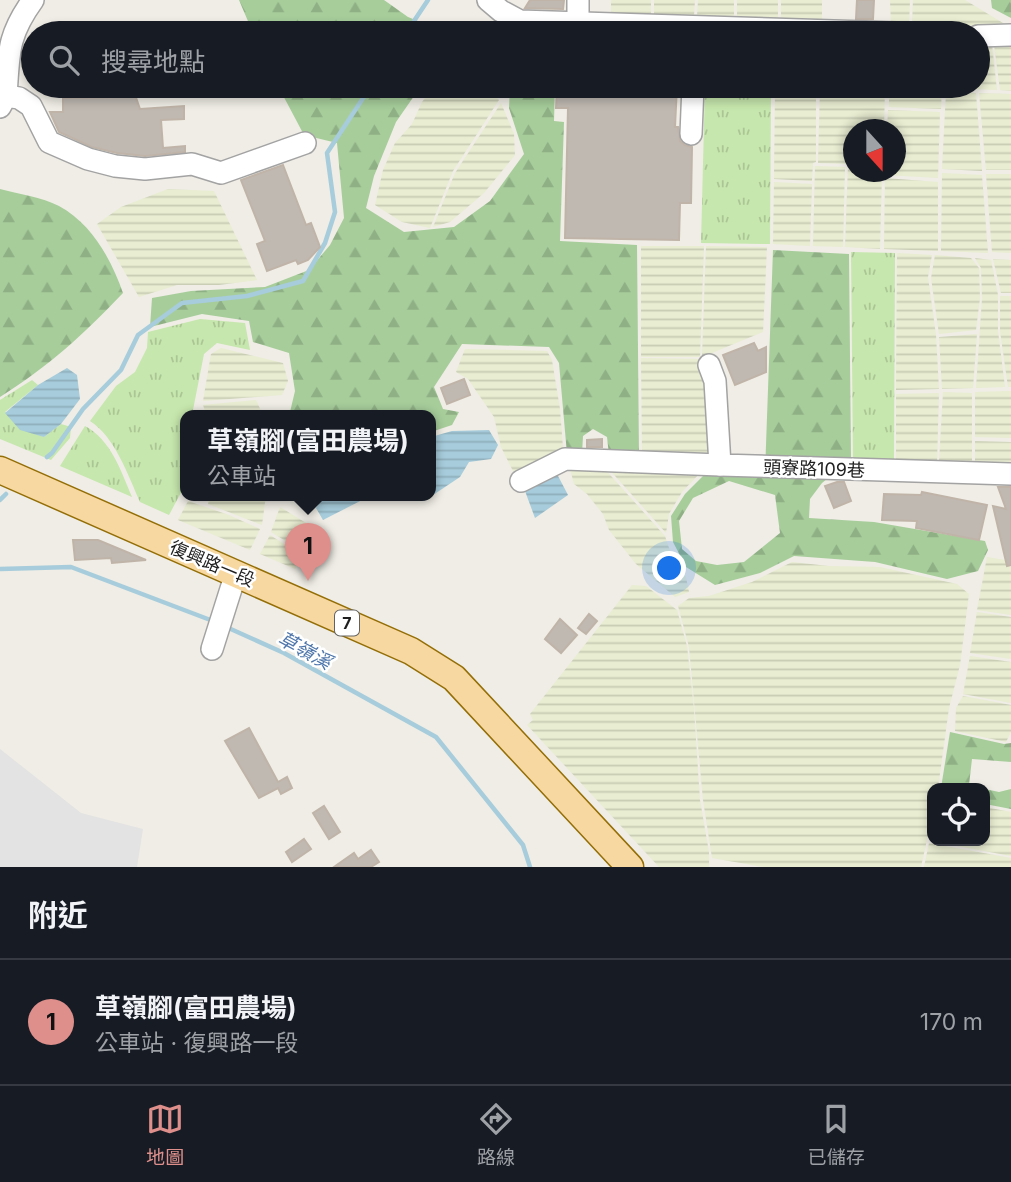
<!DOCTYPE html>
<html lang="zh-TW">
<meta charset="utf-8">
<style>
body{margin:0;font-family:Inter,"Noto Sans TC",sans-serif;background:#242831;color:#f1f3f6}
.controls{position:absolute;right:21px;bottom:21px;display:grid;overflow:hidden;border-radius:14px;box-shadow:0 4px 10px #0003}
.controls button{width:63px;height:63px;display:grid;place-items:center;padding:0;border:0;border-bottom:2px solid #363941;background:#171b24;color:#f1f3f6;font:35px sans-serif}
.compass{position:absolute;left:843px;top:119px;width:63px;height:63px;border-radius:50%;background:#171b24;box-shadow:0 4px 10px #0003;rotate:159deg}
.you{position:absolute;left:670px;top:569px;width:24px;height:24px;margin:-18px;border:5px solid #fff;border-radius:50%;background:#1a73e8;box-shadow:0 0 0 10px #1a73e833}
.badge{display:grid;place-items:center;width:46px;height:46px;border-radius:50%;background:#de8f8b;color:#111;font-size:23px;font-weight:700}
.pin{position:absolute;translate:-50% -58px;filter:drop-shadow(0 2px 4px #0008)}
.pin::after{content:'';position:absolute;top:37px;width:24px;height:21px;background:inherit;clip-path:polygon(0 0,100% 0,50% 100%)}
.popup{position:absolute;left:180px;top:410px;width:256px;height:91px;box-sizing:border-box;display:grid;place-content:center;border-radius:14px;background:#171b24;filter:drop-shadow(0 2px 5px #0005);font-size:23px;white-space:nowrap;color:#9ea1a6}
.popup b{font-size:26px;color:#f1f3f6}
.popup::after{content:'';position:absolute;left:50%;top:100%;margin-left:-14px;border:14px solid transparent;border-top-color:#171b24}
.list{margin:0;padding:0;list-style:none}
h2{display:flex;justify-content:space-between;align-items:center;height:91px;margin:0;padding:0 28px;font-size:30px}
h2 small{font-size:23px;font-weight:400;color:#9ea1a6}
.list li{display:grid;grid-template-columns:46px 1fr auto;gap:21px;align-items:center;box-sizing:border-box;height:126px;padding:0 28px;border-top:2px solid #363941}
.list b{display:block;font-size:26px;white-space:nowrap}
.list p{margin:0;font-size:23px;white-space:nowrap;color:#9ea1a6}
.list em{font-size:23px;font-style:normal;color:#9ea1a6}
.icon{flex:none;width:38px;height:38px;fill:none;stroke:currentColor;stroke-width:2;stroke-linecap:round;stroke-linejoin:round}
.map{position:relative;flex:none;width:1011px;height:867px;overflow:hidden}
.search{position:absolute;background:#171b24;box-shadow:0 4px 10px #0003;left:21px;right:21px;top:21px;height:77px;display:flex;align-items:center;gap:18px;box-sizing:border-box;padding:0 24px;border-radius:38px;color:#9ea1a6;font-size:26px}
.sheet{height:217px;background:#171b24}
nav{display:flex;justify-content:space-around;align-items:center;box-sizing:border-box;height:98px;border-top:2px solid #363941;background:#171b24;font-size:19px;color:#9ea1a6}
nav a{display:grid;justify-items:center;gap:4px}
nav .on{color:#de8f8b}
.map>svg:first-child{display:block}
.farmland{fill:url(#farmland-rules)}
.grass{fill:url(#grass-tufts)}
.forest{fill:url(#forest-firs);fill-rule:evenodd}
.parking{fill:#e3e3e3}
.water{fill:url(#water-rules)}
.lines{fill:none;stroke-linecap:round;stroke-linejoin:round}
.stream{stroke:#a7ccdb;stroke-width:4.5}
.building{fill:#c0b9b2;stroke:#c0b4a8;stroke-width:2}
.minor-casing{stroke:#a3a3a3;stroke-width:24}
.major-casing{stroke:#946e06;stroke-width:29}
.minor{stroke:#fff;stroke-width:21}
.major{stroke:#f8d8a1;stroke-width:26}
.labels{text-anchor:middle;stroke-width:5;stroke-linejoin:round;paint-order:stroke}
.shield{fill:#fff;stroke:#626262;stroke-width:2}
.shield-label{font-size:16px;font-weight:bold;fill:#1f1f1f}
.street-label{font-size:18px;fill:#1f1f1f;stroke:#fff}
.water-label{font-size:19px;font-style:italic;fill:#4e76ab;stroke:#fff}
</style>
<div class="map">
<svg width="1011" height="867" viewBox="0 0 1011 867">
<defs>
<pattern id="farmland-rules" width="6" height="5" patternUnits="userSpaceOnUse" patternTransform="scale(1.75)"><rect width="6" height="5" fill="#e9edd1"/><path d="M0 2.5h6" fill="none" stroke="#c7cbb3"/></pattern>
<pattern id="grass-tufts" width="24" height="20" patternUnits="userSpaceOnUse" patternTransform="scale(1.75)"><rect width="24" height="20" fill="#c6e7ad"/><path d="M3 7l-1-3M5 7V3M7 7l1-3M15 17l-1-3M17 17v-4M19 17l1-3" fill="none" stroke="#aac694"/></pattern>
<pattern id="forest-firs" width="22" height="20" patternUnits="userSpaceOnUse" patternTransform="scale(1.75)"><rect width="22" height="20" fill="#a7cd9b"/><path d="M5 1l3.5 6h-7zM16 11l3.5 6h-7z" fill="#8fb085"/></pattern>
<pattern id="water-rules" width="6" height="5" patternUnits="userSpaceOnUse" patternTransform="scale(1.75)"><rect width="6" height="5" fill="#a7ccdb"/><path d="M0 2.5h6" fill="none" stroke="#8fafbc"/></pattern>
</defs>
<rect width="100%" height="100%" fill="#efede5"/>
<g class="farmland">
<path d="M611,0h40v18l-40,-2z"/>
<path d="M654,0h41l-1,16h-40z"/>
<path d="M698,0h36v18l-37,-2z"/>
<path d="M737,0h41v19l-41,-2z"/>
<path d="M781,0h41v19l-41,-1z"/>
<path d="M890,0h20l-1,25 -18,-1z"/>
<path d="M913,0h52l43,26 -96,-1z"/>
<path d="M978,44h14l5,46 -50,-2v-2h31z"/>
<path d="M1011,44v47l-11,-1 -6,-45z"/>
<path d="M434,86h52l13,14 -46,71 -23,57 -28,-6 -27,-17 8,-35 12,-27 17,-19 10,-22z"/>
<path d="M820,86l65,2 -1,41 -31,1v42h29l-2,77 -35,-2 3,-83 -30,-1z"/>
<path d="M889,86h53l-1,23 -52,-2z"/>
<path d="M775,92l41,2v68l-3,1 -1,18 -38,-2z"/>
<path d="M946,92l30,1 6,78 -40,-2z"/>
<path d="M979,93l32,1v76h-25z"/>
<path d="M501,103l13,31 1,21 -31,38 -34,29 -17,5 22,-54z"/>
<path d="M888,110l52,2 -2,66 -52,-3v-3h9v-42l-8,-1z"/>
<path d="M815,166l30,1 -2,80 -30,-1z"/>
<path d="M942,173l40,2 6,78 -47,-2z"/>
<path d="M986,174h25v79l-19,-1z"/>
<path d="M885,178l53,4v69l-54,-2z"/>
<path d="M774,182l38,2 -2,62 -37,-2z"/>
<path d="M168,189l46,2 43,89 -38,5h-42l-38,12 -42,-73 24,-17z"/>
<path d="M641,246h63l-4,111h-59z"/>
<path d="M706,246l61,1 -4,85 -61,25z"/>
<path d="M897,253l35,2 -4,22 8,58 3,54 -43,1z"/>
<path d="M935,255l36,3 8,10 1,30 -4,32 -37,4 -8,-56z"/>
<path d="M975,258l16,2 7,35v36l7,56 -29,1 6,-90 -1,-30z"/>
<path d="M993,259l18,1v33h-10z"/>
<path d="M1000,296h11v91h-3l-8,-56z"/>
<path d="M977,334l-4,54 -31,1 -3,-52z"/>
<path d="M221,348l62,15 5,18 -6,14 -79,6 8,-47z"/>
<path d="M465,349l82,2 5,9 8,49 3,39 -4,2 -1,7 -41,22 -16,-32 -7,-30 -26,-38 -12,-7z"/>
<path d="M641,358l60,1 11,33 2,66 -72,-3z"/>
<path d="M1011,391v47l-36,-1v-45z"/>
<path d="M943,392l29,1v71l-33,-2z"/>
<path d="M939,393l-2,69 -41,-2v-66z"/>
<path d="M256,400l7,15h-57l-3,-10z"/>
<path d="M975,441l36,1v24l-36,-2z"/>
<path d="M569,465l34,2 62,69 5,15 16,26 3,15 -14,5 -39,-33 -27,-34 -6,-16 -16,-20 -13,-10z"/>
<path d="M607,467l94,5 -19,20 -13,22 -3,19z"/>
<path d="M210,495h56l-4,30 -54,-21z"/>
<path d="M188,501l41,14 31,14 -10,21 -72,-30z"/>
<path d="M280,507l36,22 -11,24 -34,-21z"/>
<path d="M270,535l33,21 -8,13 -35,-15z"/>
<path d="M987,557l24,4v54l-34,-5z"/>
<path d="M792,562l37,4 51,1 77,17 12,10 -9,71 -11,43 -11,80h-6v29l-11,50h-158l-51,-9 -9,-58 -14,-153 -11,-41 11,-8 20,-2 43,-14z"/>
<path d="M632,585l14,1 31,24 10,36 7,63 6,91 9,52v15h-50l-132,-142 6,-5 -3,-6z"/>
<path d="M977,612l34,5v42l-41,-6z"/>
<path d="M970,656l41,6v41l-48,-9z"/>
<path d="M963,696l48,9v27l-5,10 -51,-11 1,-23z"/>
<path d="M985,807l26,5v44l-81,-15 2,-11v11h53z"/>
<path d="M929,843l82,15v9h-87z"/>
</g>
<g class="grass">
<path d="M705,86h66l-1,158 -69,-1z"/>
<path d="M851,252l44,1 -1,207h-41z"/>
<path d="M200,319l45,4 5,27 -33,-7 -13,11 -12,61h-6l-1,70 -16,30 -29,-13c-12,-27 -25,-65 -50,-81l26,-35 19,-14 12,-24 1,-16z"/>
<path d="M32,380l6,5 -33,27 39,25 17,-13 10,3 -1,11 -19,22 -51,-21v-39z"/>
<path d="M85,426c26,14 36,45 47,71l-72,-31z"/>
</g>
<g class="forest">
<path d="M239,0h145l24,17 37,15 -192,1z"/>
<path d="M991,0h20v18l-19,-10z"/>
<path d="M278,86h143l-25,36 -22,54 -8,32 38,24 50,-5 36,-26 34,-47 -15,-46 1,-22h45l-1,35 10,1 -4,119 77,4 2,211 -30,-1 -2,-18 -14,-8 -10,7 -1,18h-15l-8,-91 -10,-16 -87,-3 -28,43 9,22 16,3 -7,13 -21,7 -1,-17h-137l-3,-3 5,-21 -6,-38 -36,-11 -4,-21 -47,-7 -52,13 2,-29 39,-7 74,-4 44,-17 21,-25 14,-27 -7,-75 -33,-8z"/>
<path d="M0,189c18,5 42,8 59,17 33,18 52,53 64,87 -39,41 -75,74 -123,104z"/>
<path d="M773,250l76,4 2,205 -29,24 -12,16 -1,19 65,4 111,19 3,9 -10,21 -31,8 -72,-17 -81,-6 -34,17 -45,12 -29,-18 -13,-25 -2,-26 14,-22 18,-18 20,-5 42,2zM729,481l46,14 5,38 -36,29 -27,3 -21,-4 -14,-12 -3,-28 14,-23z"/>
<path d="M950,732l54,12 7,-1v19l-39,-3 -3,26 14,3h-42z"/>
<path d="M985,789l14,3 12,-3v20l-26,-5z"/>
</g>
<path class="parking" d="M0,749l81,64 62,16 -6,38h-137z"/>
<g class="water">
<path d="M67,368l10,7 3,24 -19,25 -17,13 -24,-7 -15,-17 33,-28z"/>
<path d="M489,430l9,15 -7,14 -22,3 -9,15 -36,24 -27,-1 -3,-5h36l1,-58 21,-6z"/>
<path d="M557,474l11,21 -33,23 -10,-27z"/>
<path d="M324,495h48l-49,25 -7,-12z"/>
</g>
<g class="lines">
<g class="stream">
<path d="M406,33l22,-33"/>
<path d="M47,457l5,-4 31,-44 38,-39 17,-35 44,-32 65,-7 56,-15 22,-38 10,-31 -8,-59 44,-67"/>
<path d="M0,500l6,-6"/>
<path d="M0,569l71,-2 142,54"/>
<path d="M224,626l60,27 152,84 87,108 7,22"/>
</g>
</g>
<g class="building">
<path d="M530,0h34l-1,9 -38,-1z"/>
<path d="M857,0h17l-1,19h-17z"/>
<path d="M109,86h23l8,23 44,-3v13l-23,1 2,28 22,-2v6l-40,4 -28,-3 -25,-6 -33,-15 -9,-20h13v-14l50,-1z"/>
<path d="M557,86h120l-2,41h3l2,14 5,4 7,2 -1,56h-11l-1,37 -114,-2 3,-130h-12z"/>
<path d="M283,165l23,60 5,-2 9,24 -12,13 -10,4 -2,-4 -29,11 -10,-27 8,-3 -24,-61z"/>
<path d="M754,343l4,8 8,-4v25l-31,13 -12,-30z"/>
<path d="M464,379l6,16 -23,9 -6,-16z"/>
<path d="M602,439v8h-15v-7z"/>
<path d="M837,482h7l7,19 -17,7 -9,-22z"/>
<path d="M998,487h13v78l-4,1 -14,-60 13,3z"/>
<path d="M922,492l65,13 -8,35 -63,-12 1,-7 -35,-1 2,-26 37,1z"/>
<path d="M73,540h25l48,20 -34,3 -1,-5 -36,2z"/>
<path d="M589,614l8,7 -11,13 -8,-6z"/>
<path d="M560,619l17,16 -16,18 -16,-14z"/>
<path d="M249,728l29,54 9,-5 5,11 -11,6 -3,-6 -19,10 -34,-57z"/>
<path d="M324,806l16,26 -11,7 -16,-26z"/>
<path d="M304,839l7,10 -19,13 -6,-10z"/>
<path d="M371,850l8,12 -8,5h-37l20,-14 4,6z"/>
</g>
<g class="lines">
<defs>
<g id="minor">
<path d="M488,0l13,11 19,10 377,12"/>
<path d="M578,23v-23"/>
<path d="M978,36l33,-1"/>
<path d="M6,96c3,-43 1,-60 27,-96"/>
<path d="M0,107l6,-11 13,2 12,8 18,36 39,17 27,7 30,3 47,-5 29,9 84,-30"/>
<path d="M691,134l2,-48"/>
<path d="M709,365l6,16 5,84 291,9"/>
<path d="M521,481l44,-22 155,6"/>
<path d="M212,649l24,-76"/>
</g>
<path id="major" d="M0,470l411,181 43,27 176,189"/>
</defs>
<use href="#minor" class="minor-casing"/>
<use href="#major" class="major-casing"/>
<use href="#minor" class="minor"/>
<use href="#major" class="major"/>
</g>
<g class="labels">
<rect class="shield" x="335" y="610.5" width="24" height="25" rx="5"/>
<g class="shield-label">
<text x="347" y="629">7</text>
</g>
<g class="street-label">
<text transform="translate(814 469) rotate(2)" y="6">頭寮路109巷</text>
<text transform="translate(212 564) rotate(23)" y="6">復興路一段</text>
</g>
<g class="water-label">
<text transform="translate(305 650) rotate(28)" y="7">草嶺溪</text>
</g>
</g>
</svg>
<div class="controls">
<button><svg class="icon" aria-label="locate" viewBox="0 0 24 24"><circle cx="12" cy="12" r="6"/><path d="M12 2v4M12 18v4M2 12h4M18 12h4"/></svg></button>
</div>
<svg class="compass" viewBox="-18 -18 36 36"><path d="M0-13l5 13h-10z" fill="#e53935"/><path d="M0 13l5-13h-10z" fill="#9ea1a6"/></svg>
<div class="you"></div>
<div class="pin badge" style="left:308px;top:581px">1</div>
<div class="popup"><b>草嶺腳(富田農場)</b>公車站</div>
<div class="search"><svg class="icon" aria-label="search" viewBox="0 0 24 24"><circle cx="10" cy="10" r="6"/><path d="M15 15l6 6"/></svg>搜尋地點</div>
</div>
<section class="sheet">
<h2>附近<small></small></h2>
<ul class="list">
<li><span class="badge">1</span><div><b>草嶺腳(富田農場)</b><p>公車站 · 復興路一段</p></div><em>170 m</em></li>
</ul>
</section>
<nav>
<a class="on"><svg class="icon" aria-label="map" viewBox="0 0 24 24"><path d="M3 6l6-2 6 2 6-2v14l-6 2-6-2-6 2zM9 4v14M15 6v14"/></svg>地圖</a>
<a><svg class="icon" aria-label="directions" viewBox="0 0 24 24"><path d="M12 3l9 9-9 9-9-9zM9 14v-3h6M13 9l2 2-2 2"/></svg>路線</a>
<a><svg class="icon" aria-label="saved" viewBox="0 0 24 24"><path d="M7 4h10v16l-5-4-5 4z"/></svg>已儲存</a>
</nav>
